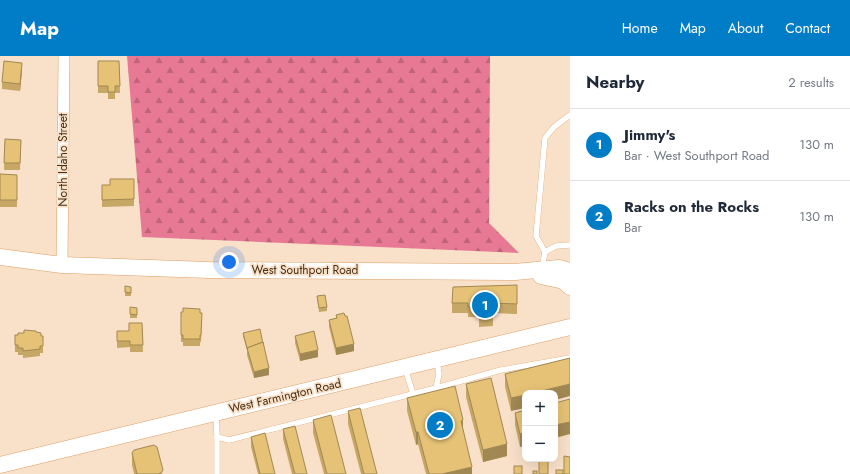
<!DOCTYPE html>
<meta charset="utf-8">
<style>
body{margin:0;font-family:Jost,sans-serif;background:#f6f6f7;color:#1f2937}
.controls{position:absolute;right:12px;bottom:12px;display:grid;overflow:hidden;border-radius:8px;box-shadow:0 4px 16px #0002}
.controls button{width:36px;height:36px;display:grid;place-items:center;padding:0;border:0;border-bottom:1px solid #e0e1e3;background:#fff;color:#1f2937;font:20px sans-serif}
.you{position:absolute;left:229px;top:206px;width:14px;height:14px;margin:-10px;border:3px solid #fff;border-radius:50%;background:#1a73e8;box-shadow:0 0 0 6px #1a73e833}
.badge{display:grid;place-items:center;width:26px;height:26px;border-radius:50%;background:#007dc6;color:#fff;font-size:13px;font-weight:700}
.pin{position:absolute;translate:-50% -50%;border:2px solid #fff;box-shadow:0 1px 4px #0006}
.list{margin:0;padding:0;list-style:none}
h2{display:flex;justify-content:space-between;align-items:center;height:52px;margin:0;padding:0 16px;font-size:17px}
h2 small{font-size:13px;font-weight:400;color:#747a83}
.list li{display:grid;grid-template-columns:26px 1fr auto;gap:12px;align-items:center;box-sizing:border-box;height:72px;padding:0 16px;border-top:1px solid #e0e1e3}
.list b{display:block;font-size:15px;white-space:nowrap}
.list p{margin:0;font-size:13px;white-space:nowrap;color:#747a83}
.list em{font-size:13px;font-style:normal;color:#747a83}
.map{position:relative;flex:none;width:570px;height:418px;overflow:hidden}
header{display:flex;align-items:center;gap:24px;box-sizing:border-box;height:56px;padding:0 20px;background:#007dc6;color:#fff}
header strong{font-size:19px}
nav{display:flex;gap:22px;margin-inline-start:auto;font-size:14px}
main{display:flex}
aside{flex:1;background:#fff}
.map>svg:first-child{display:block}
.forest{fill:url(#forest-firs)}
.lines{fill:none;stroke-linecap:round;stroke-linejoin:round}
.service-casing{stroke:#dba065;stroke-width:6}
.minor-casing{stroke:#dba065;stroke-width:12}
.secondary-casing{stroke:#dba065;stroke-width:17}
.service{stroke:#fff;stroke-width:5.5}
.minor{stroke:#fff;stroke-width:11}
.secondary{stroke:#fff;stroke-width:16}
.wall{fill:#c6a765}
.shaded-wall{fill:#a18853}
.building{fill:#e6c276;stroke:#a18853}
.labels{text-anchor:middle;stroke-width:3.5;stroke-linejoin:round;paint-order:stroke}
.street-label{font-size:12px;fill:#483017;stroke:#f9e0c9}
</style>
<header>
<strong>Map</strong>
<nav><a>Home</a><a>Map</a><a>About</a><a>Contact</a></nav>
</header>
<main>
<div class="map">
<svg width="570" height="418" viewBox="0 0 570 418">
<defs>
<pattern id="forest-firs" width="22" height="20" patternUnits="userSpaceOnUse"><rect width="22" height="20" fill="#e77995"/><path d="M5 1l3.5 6h-7zM16 11l3.5 6h-7z" fill="#bd6479"/></pattern>
</defs>
<rect width="100%" height="100%" fill="#f9e0c9"/>
<path class="forest" d="M127,0h363l-1,167 30,30 -377,-16z"/>
<g class="lines">
<defs>
<g id="service">
<path d="M545,196l-9,-16 9,-98 9,-11 16,-12"/>
<path d="M542,212l3,-16 11,-6 14,-1"/>
<path d="M405,312l8,26"/>
<path d="M436,332l65,-18 69,-12"/>
<path d="M216,359l1,22 12,3 207,-52 3,-14 -2,-13"/>
<path d="M217,418v-37"/>
</g>
<path id="minor" d="M62,209l2,-209"/>
<g id="secondary">
<path d="M0,201l62,8 147,5 306,2 44,-4 11,3"/>
<path d="M541,220l23,5 6,6"/>
<path d="M0,409l570,-138"/>
</g>
</defs>
<use href="#service" class="service-casing"/>
<use href="#minor" class="minor-casing"/>
<use href="#secondary" class="secondary-casing"/>
<use href="#service" class="service"/>
<use href="#minor" class="minor"/>
<use href="#secondary" class="secondary"/>
</g>
<g class="wall">
<path d="M98,5h21l1,32h-5v6h-7v-6h-10z"/>
<path d="M22,14l-2,21 -18,-2v-7z"/>
<path d="M5,83l16,1 -1,30h-16z"/>
<path d="M0,118l17,1v32h-17z"/>
<path d="M134,123v27l-32,1v-22h8z"/>
<path d="M517,229v29l-24,-1v13l-14,1v-10h-11v-4h-16v-10z"/>
<path d="M131,231v9h-6v-4z"/>
<path d="M317,240l10,11v4l-8,1z"/>
<path d="M130,251l7,1v10h-7z"/>
<path d="M181,256l19,1 2,7 -1,22h-1v4h-17v-4h-2z"/>
<path d="M336,259l18,36 -18,4 -7,-28v-7l7,-2z"/>
<path d="M142,267l1,29h-13v-5l-13,1v-17h12z"/>
<path d="M36,276l5,4h2v17h-3v3l-17,2v-3h-5v-3h-3v-17h3l6,-2z"/>
<path d="M243,277l26,42 -15,3 -7,-23v-5l-4,-14z"/>
<path d="M295,280l23,21 -18,4 -5,-18z"/>
<path d="M570,302l-59,53 -6,-24v-13z"/>
<path d="M466,328l41,72 -24,6 -17,-65z"/>
<path d="M407,342l56,35 9,41h-46l-8,-30 -2,1 -9,-34z"/>
<path d="M525,354l-5,37 -5,-22v-12z"/>
<path d="M348,355l29,63h-16l-13,-50z"/>
<path d="M313,364l33,54h-22l-11,-41z"/>
<path d="M283,373l24,45h-15l-9,-35z"/>
<path d="M251,381l24,37h-17l-7,-27z"/>
<path d="M132,397l31,21h-29l-2,-9z"/>
</g>
<g class="shaded-wall">
<path d="M22,7v7l-2,21v-7z"/>
<path d="M354,288v7l-18,4v-7z"/>
<path d="M318,294v7l-18,4v-7z"/>
<path d="M269,312v7l-15,3v-6z"/>
<path d="M570,328v12l-15,4v-7h-22z"/>
<path d="M525,339v13l-14,3v-13z"/>
<path d="M463,364v13l-2,-12z"/>
<path d="M570,366v12l-15,4v-13z"/>
<path d="M416,376h2v12l-2,1z"/>
<path d="M525,377v13l-5,1v-13z"/>
<path d="M507,388v12l-24,6v-12z"/>
<path d="M472,411v7h-30z"/>
</g>
<g class="building">
<path d="M4,5l18,2 -2,21 -18,-2z"/>
<path d="M98,5h21l1,25h-5v6h-7v-6h-10z"/>
<path d="M5,83l16,1 -1,23h-16z"/>
<path d="M0,118l17,1v25h-17z"/>
<path d="M110,123h24v20l-32,1v-15h8z"/>
<path d="M517,229v19l-25,-1 1,14h-14v-10h-11v-4h-16l1,-16z"/>
<path d="M125,230l6,1v6l-6,-1z"/>
<path d="M325,239l2,12 -8,1 -2,-12z"/>
<path d="M130,251l7,1v7l-7,-1z"/>
<path d="M183,252l17,1v4h2l-1,22h-1v4h-17v-4h-2v-23h2z"/>
<path d="M344,257l1,3h2l7,28 -18,4 -7,-28 8,-2 -1,-3z"/>
<path d="M129,267h13l1,22h-13v-4h-13v-10h12z"/>
<path d="M260,273l3,15v-2l-16,6 -4,-15z"/>
<path d="M24,274l12,1v1l5,1v3h2v10h-3v3l-17,2v-3h-5v-3h-3v-10h3v-2h6z"/>
<path d="M314,275l4,19 -18,4 -5,-18z"/>
<path d="M263,286l6,26 -15,4 -7,-24z"/>
<path d="M570,302v26l-37,9h-8v2l-14,3 -6,-24z"/>
<path d="M491,322l16,66 -24,6 -17,-66z"/>
<path d="M455,330l8,34 -2,1 11,46 -30,7h-13l-11,-42h-2l-9,-34z"/>
<path d="M570,343v23l-15,3v-22z"/>
<path d="M360,352l17,66h-13l-16,-63z"/>
<path d="M525,354v23l-5,1 -5,-21z"/>
<path d="M331,359l15,59h-19l-14,-54z"/>
<path d="M295,370l12,48h-12l-12,-45z"/>
<path d="M265,377l10,41h-15l-9,-37z"/>
<path d="M154,389l3,2 6,23 -2,3 -3,1h-21l-5,-21 2,-3z"/>
<path d="M564,400l6,1v17h-6z"/>
<rect x="539" y="403" width="9" height="15"/>
<rect x="514" y="410" width="8" height="8"/>
<rect x="556" y="414" width="7" height="4"/>
<rect x="533" y="415" width="4" height="3"/>
</g>
<g class="labels">
<g class="street-label">
<text transform="translate(63 104) rotate(-90)" y="4">North Idaho Street</text>
<text x="305" y="218">West Southport Road</text>
<text transform="translate(285 340) rotate(-13)" y="4">West Farmington Road</text>
</g>
</g>
</svg>
<div class="controls">
<button>+</button>
<button>−</button>
</div>
<div class="you"></div>
<div class="pin badge" style="left:485px;top:249px">1</div>
<div class="pin badge" style="left:440px;top:369px">2</div>
</div>
<aside>
<h2>Nearby<small>2 results</small></h2>
<ul class="list">
<li><span class="badge">1</span><div><b>Jimmy's</b><p>Bar · West Southport Road</p></div><em>130 m</em></li>
<li><span class="badge">2</span><div><b>Racks on the Rocks</b><p>Bar</p></div><em>130 m</em></li>
</ul>
</aside>
</main>
